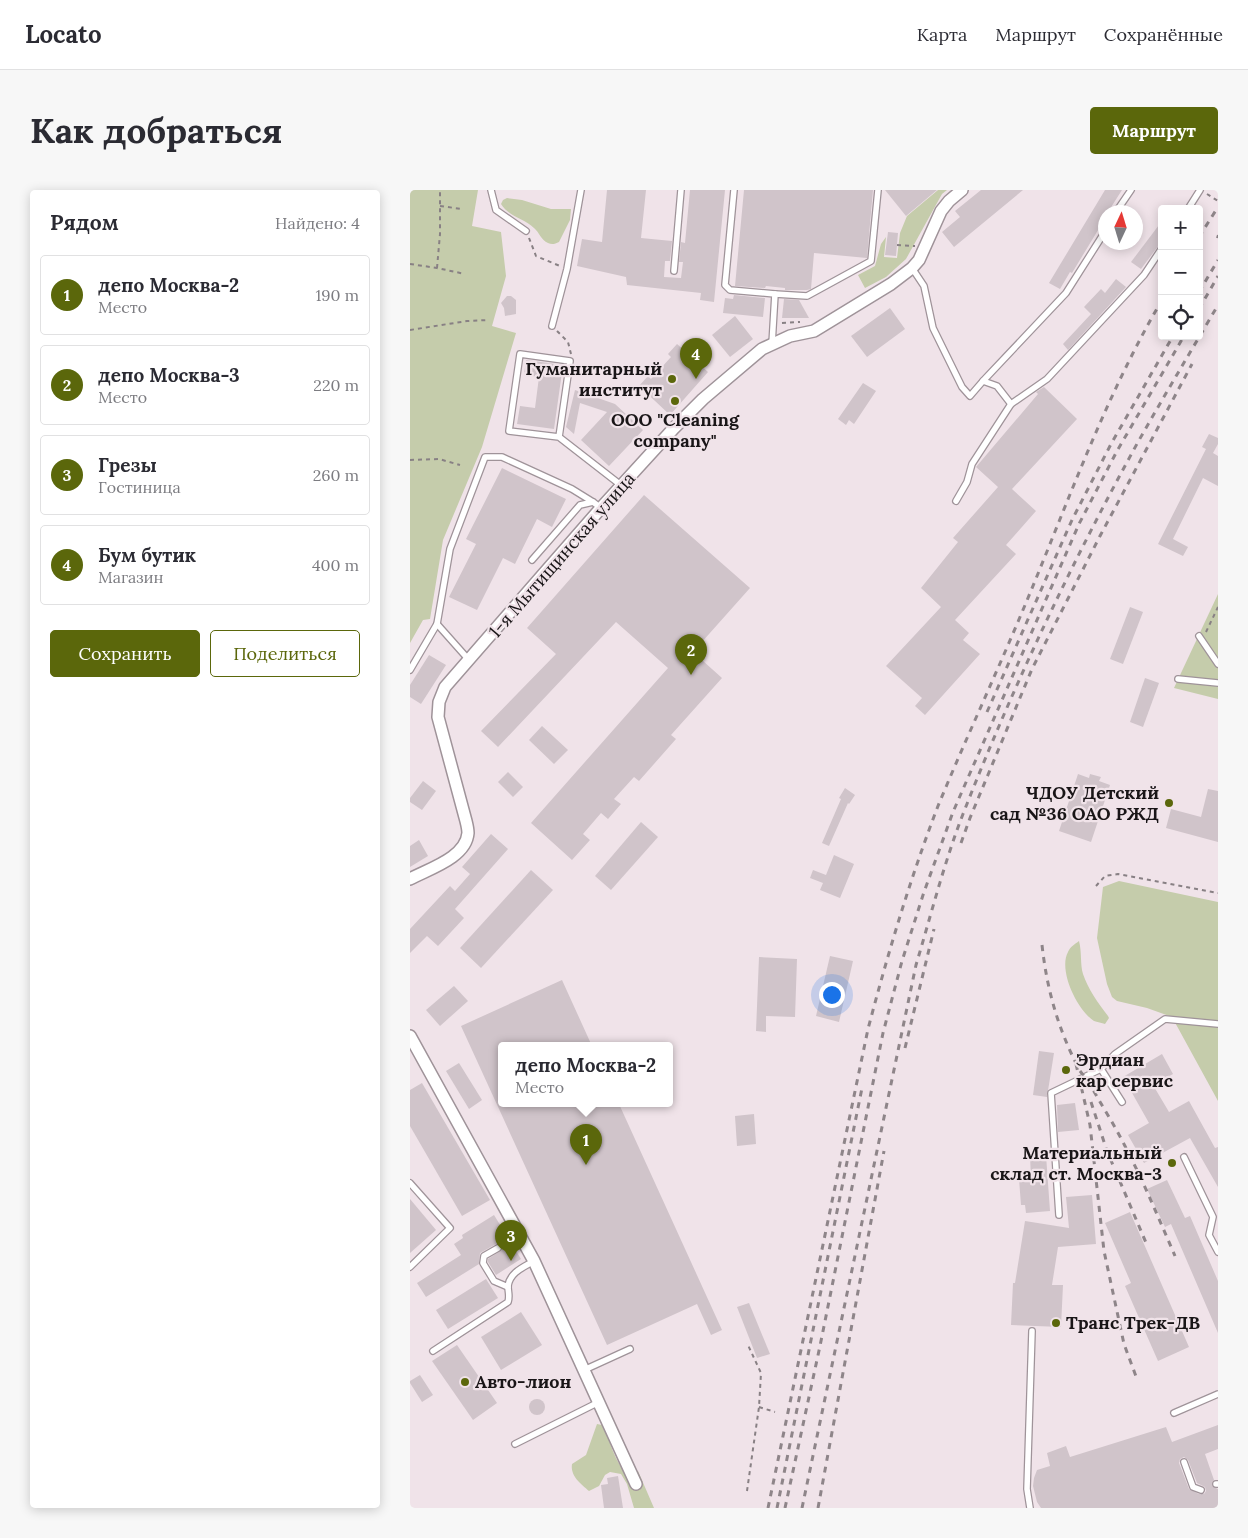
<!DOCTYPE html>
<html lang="ru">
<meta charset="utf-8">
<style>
body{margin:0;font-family:Lora,serif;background:#f7f7f7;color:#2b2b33}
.controls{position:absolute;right:15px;top:15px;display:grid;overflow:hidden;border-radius:5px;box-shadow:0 2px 12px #0003}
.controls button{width:45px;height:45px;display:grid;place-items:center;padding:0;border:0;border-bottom:1px solid #e1e1e2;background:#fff;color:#2b2b33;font:25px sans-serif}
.compass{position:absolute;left:688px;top:15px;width:45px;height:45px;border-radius:50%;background:#fff;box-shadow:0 2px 12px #0003;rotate:4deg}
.you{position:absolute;left:421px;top:804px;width:18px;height:18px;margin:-12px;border:4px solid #fff;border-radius:50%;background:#1a73e8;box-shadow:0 0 0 8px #1a73e833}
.badge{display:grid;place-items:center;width:32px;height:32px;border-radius:50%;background:#5b670b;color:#fff;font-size:16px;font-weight:700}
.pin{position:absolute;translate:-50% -41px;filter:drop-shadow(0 1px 2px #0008)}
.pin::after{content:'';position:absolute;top:26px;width:18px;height:15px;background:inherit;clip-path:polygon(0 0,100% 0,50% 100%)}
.popup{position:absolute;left:88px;top:852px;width:175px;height:65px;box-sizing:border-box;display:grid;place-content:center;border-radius:5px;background:#fff;filter:drop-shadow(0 1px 4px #0005);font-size:16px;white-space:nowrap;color:#7c7c81}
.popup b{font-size:19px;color:#2b2b33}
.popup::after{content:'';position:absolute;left:50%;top:100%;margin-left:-10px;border:10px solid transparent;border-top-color:#fff}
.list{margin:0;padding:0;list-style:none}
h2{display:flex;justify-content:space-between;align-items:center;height:65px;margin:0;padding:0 20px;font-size:21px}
h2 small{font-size:16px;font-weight:400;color:#7c7c81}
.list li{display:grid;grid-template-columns:32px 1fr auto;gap:15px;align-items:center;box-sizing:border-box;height:80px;margin:0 10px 10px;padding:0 10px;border:1px solid #e1e1e2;border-radius:5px}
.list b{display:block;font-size:19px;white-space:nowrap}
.list p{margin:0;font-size:16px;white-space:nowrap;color:#7c7c81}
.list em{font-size:16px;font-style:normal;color:#7c7c81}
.actions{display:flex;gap:10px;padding:15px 20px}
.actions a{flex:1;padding:11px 0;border:1px solid #5b670b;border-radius:5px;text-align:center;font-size:18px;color:#5b670b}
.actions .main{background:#5b670b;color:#fff}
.icon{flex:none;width:28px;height:28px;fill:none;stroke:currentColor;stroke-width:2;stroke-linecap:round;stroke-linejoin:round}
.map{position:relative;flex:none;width:808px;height:1318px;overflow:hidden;border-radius:5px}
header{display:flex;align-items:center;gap:30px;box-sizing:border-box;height:70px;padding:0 25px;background:#fff;border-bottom:1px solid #e1e1e2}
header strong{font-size:24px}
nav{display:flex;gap:28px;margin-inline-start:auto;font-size:18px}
.intro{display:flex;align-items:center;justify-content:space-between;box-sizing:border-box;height:120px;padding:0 30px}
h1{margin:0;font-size:35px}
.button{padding:12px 22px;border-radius:5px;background:#5b670b;color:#fff;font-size:18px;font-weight:700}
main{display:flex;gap:30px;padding:0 30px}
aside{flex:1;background:#fff;border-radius:5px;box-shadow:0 2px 12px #0003}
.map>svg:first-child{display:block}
.green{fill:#c5ccab}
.building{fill:#d0c4ca;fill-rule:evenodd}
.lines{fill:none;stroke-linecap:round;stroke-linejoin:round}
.service-casing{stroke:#9f9399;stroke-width:8}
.minor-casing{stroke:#9f9399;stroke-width:14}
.path{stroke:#888084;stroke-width:2;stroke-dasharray:4 4;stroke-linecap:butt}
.service{stroke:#fff;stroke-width:5.5}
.minor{stroke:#fff;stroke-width:11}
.rail{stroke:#8e8589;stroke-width:3;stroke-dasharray:6 6;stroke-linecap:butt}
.poi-dot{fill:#5b670b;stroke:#f0e3e9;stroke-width:2}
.labels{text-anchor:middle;stroke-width:4.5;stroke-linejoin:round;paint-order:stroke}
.poi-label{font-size:18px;font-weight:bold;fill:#191517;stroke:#f0e3e9;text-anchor:end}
.street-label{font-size:18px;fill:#191517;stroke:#f0e3e9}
</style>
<header>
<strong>Locato</strong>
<nav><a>Карта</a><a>Маршрут</a><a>Сохранённые</a></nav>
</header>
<div class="intro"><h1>Как добраться</h1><a class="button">Маршрут</a></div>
<main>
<aside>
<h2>Рядом<small>Найдено: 4</small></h2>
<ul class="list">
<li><span class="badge">1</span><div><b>депо Москва-2</b><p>Место</p></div><em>190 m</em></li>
<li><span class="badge">2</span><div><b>депо Москва-3</b><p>Место</p></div><em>220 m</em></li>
<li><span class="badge">3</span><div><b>Грезы</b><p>Гостиница</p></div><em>260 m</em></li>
<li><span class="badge">4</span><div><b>Бум бутик</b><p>Магазин</p></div><em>400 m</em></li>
</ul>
<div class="actions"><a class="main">Сохранить</a><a>Поделиться</a></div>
</aside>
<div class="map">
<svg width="808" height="1318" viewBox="0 0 808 1318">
<rect width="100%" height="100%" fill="#f0e3e9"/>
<g class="green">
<path d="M0,0h68l-6,36 29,6 5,44 -14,50 24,7 -34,114 -39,93 -13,79 -7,1 -13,23z"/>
<path d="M528,0h9l-5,4 -36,65 -20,18 -21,11 -7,-13 17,-9 6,-22 5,-7 -2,20 13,1 3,-25 7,-17z"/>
<path d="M97,8l15,2 29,9h20l-1,11 -11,22c-4,2 -7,3 -11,1 -7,-3 -9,-11 -14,-15 -10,-10 -25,-11 -33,-24l2,-4z"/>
<path d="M808,404v105l-44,-11z"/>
<path d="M709,691l99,21v199l-46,-84 -25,-9 -30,-7 -5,-4 -5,-13 -10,-46 6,-51z"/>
<path d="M669,751c3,11 1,23 4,33 5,15 15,29 25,42l1,2 -4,6c-3,-1 -8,-2 -11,-3 -17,-11 -36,-51 -26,-69 2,-5 7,-8 11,-11z"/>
<path d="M187,1234l5,1c9,15 11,36 25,48l11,-2 16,37h-20l-7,-24 -6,-10 -11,-2 -5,3 -6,11 -10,5c-8,-7 -19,-15 -17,-27l14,-9z"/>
</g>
<g class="building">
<path d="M197,0h39l-5,48 31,3 -2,20h-5l-1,16 17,1 2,-16h-4l2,-20 4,1 5,-53h35l-11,112 -14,-2 1,-7 -74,-8 -1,-8 -49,-11 5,-27 20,3z"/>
<path d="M334,0h129l-6,68 -53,-5 -3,36 -4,1h-22v-2l-19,-2 -1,2 -30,-2z"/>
<path d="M475,0h52l-31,26z"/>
<path d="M571,0h42l-69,57 -12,-15 18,-15 -5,-6z"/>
<path d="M695,0h17l-14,22h-2v5l-34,56 -2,-1 -10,17 -11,-6z"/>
<path d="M752,31v20l-21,28 -10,-7z"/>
<path d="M478,42l10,1 -2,23 -11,-1z"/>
<path d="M706,89l10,8 -58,63 -5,-6 28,-30 -7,-7 17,-18 4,4z"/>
<path d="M324,105l31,3 -2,19 -40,-4 2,-15 8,1z"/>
<path d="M97,106h4l5,4v14l-11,2 -1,-8 -3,-5z"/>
<path d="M374,109l15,1 10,18h-27z"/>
<path d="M480,118l15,21 -38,28 -16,-21z"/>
<path d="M325,126l18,23 -23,18 -18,-22z"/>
<path d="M267,154l31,28 -38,43 -31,-29 9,-10 3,3 20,-22 -3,-3z"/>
<path d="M116,170l37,5 -9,64 -37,-5 3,-18 15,2 4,-31 -15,-2z"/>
<path d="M453,193l13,8 -22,33 -5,-4 -3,5 -8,-6z"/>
<path d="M634,197l33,32 -65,70 24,22 -30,34 10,9 -61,66 14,13 -6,7 17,14 -55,61 -10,-9 7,-8 -36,-32 55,-59 -20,-19 37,-46 -5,-4 45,-51 -22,-20 62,-73 -2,-2z"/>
<path d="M165,200l40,14 28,26 -34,36 -28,-26 26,-28 -27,-9 -6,31 -8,-7z"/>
<path d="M799,244l9,4v6l-5,9 5,3v30l-15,-8 -30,61 15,8 -5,9 -25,-12 48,-95 -4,-2z"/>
<path d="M92,278l64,31 -14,28 -15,-8 -22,45 -12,-6 -26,52 -28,-13 27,-53 -10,-5z"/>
<path d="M234,305l106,93 -57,64 29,26 -51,57 5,4 -37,42 -5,-4 -20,22 7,5 -13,15 -7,-6 -18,21 7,6 -18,20 -41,-37 137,-155 -52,-46 -118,125 -17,-16 75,-77 -29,-26z"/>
<path d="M720,417l13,5 -20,52 -13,-5z"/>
<path d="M19,465l17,10 -25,39 -11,-7v-12z"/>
<path d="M735,488l14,5 -16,44 -13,-5z"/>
<path d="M132,536l26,24 -14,14 -25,-24z"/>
<path d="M98,582l15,15 -10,10 -15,-15z"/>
<path d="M668,584l11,4 1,-4 11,3 -2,4 11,4 -19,57 -32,-11z"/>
<path d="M13,591l13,10 -14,19 -12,-8v-4z"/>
<path d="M435,598l10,7 -6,9 -1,-1 -19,43 -7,-3 19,-44 -2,-1z"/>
<path d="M798,599l10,2v51l-52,-14 5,-19 30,8z"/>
<path d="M231,632l17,15 -47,53 -16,-14z"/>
<path d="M81,644l17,15 -53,60 9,9 -26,28 -11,-10 -17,17v-24l40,-43 5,5 15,-17 -8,-7z"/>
<path d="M9,650l9,16 -18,11v-21z"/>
<path d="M424,665l20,9 -14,34 -20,-8 3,-7 -13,-5 3,-8 13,5z"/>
<path d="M121,680l22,20 -72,78 -21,-20z"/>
<path d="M420,766l23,5 -14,61 -23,-6z"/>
<path d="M349,767l38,2 -2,58 -29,-1v16l-10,-1z"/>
<path d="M152,790l30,66h-90v58h117l103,226 -11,5 -14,-31 -90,41 -146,-319z"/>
<path d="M44,796l14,15 -28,25 -14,-16z"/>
<path d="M629,861l15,2 -7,44 -14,-2z"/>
<path d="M752,864l11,20 -20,11 16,27 20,-11 26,47 3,-1v40l-28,-49 -46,25 -16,-28 21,-12 -26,-46z"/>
<path d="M49,873l23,37 -13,9 -23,-38z"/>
<path d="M12,893l68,117 -28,16 -52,-90v-36z"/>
<path d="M665,913l4,27 -21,2 -1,-27z"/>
<path d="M344,924l2,30 -19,2 -2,-30z"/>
<path d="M636,965l4,56 -24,2 -1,-8h-4l-2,-26 12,-1 -1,-22z"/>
<path d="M757,990l18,38 5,-2 28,65v52l-47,-109 -6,3 -18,-38z"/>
<path d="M682,1005l4,49 -38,3 -6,38h11l-2,42 -50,-2 2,-42h2l10,-62 44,7 -3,-31z"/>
<path d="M0,1009l26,31 -26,23z"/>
<path d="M720,1022l59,135 -31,14 -33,-75 6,-3 -26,-60z"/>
<path d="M84,1025l27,44 -25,16 -8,-13v-3l14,-9 -1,-6h-5l-16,9 -1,11 -53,33 -9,-14 44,-28 -7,-11 9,-6 -1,-3z"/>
<path d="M76,1089l12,19 -50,31 -12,-19z"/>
<path d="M339,1113l21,51 -13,4 -20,-51z"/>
<path d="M111,1122l21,33 -41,25 -20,-33z"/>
<path d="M47,1155l40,58 -24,17 -41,-59z"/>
<path d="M10,1185l13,20 -11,7 -12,-19v-2z"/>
<circle cx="127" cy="1217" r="8"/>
<path d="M808,1235v24l-13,5 9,26 -2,2v4l6,3v19h-177l-4,-6 -4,-16 1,-8 3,-8 13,-4 -3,-13 19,-7 4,11 96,-30 6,15zM774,1267l4,3 9,23 8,4 1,4 -2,3h-5l-10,-5 -10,-26 1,-4z"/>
<path d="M208,1286l5,32h-19l-3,-23 7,-1 -1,-6z"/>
</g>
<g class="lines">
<defs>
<g id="service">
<path d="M81,0l5,20 30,21"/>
<path d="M324,0l-9,95 5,5 45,4 -3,50"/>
<path d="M778,19l12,-19"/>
<path d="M706,22l15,-22"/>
<path d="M502,78l12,18 9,42 29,59 8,9 13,-15 14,5 14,18 36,-25 97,-104 18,-27"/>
<path d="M264,81l7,-81"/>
<path d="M365,104l32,2 64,-35 7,-71"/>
<path d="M142,136l15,-57 14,-79"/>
<path d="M573,191l83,-88 40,-63"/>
<path d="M149,247l-50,-6 11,-77 50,7 -11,76 63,49"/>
<path d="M546,311l11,-19 5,-18 39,-60"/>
<path d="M122,370l48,-55 13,-3"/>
<path d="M27,434l32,36"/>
<path d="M789,446l19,28"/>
<path d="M0,480l27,-46 13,-75 35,-92h17l70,32 21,13 8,6"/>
<path d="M768,489l40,4"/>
<path d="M712,912l-21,-33 14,-15 50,-35 53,5"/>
<path d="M774,967l29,60 -4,18 9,17"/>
<path d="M0,993l40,45 -40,39"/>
<path d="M649,1025l-8,-122 50,-24"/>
<path d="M88,1058l-14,8 -1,7 11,18 14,6"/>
<path d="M23,1161l75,-49c2,-6 0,-10 0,-16 2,-14 16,-19 26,-25"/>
<path d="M174,1180l46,-21"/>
<path d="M764,1223l44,-19"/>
<path d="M105,1254l84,-42"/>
<path d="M774,1272l9,25 8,3"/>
<path d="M806,1294h2"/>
<path d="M620,1318l-3,-19 5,-158"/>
</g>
<g id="minor">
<path d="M0,689c18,-10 56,-21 58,-46 0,-3 -1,-8 -2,-12l-28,-104 1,-15 6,-15 156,-179 73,-80 29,-29 59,-50 28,-13 24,-5 77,-47 21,-16 7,-8 22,-49 8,-10 13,-11"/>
<path d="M0,846l124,225 102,223"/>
</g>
</defs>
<use href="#service" class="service-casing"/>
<use href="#minor" class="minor-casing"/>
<g class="path">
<path d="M797,4l11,7"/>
<path d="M30,16l22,3"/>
<path d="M119,48l7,18 24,10"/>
<path d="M807,48l1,-3"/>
<path d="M487,55l18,1"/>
<path d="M0,74l27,4 28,6"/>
<path d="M27,78l3,-34v-44"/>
<path d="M372,133l18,-1"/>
<path d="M0,140l57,-9 21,-1"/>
<path d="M147,141l11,11 3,12"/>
<path d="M0,270l29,-1 21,6"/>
<path d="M796,442l12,-25"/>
<path d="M686,696l9,-10 13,-2 100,19"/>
<path d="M349,1217l16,5"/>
<path d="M337,1301l12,-84 2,-34 -14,-30"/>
</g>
<use href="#service" class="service"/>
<use href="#minor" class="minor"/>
<g class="rail">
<path d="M789,47l19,-30"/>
<path d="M789,102l19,-32"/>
<path d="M789,119l19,-33"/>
<path d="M577,522l85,-192 39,-76 62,-108"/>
<path d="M551,653l9,-25 62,-149 68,-133 92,-172"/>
<path d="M632,755c5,45 16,84 37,124"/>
<path d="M495,858l29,-119"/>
<path d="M666,874l14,61 14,126 20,93 13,35"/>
<path d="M670,881c9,11 16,24 23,36 29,47 50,98 72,149"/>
<path d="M681,912l16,49 40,94"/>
<path d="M358,1318l100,-479c20,-76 42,-150 70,-223 26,-63 55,-125 82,-189 45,-106 83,-217 142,-317"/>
<path d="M367,1318l85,-420"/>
<path d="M375,1318l35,-162 63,-313 19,-72 22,-69 29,-80 126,-288 38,-73 67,-115"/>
<path d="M392,1318l114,-543c15,-50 28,-102 47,-151 50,-128 109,-252 175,-372 26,-46 53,-91 80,-137"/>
<path d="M408,1318l66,-357"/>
</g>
</g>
<g class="poi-dot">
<circle cx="262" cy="189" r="5"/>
<circle cx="265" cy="211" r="5"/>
<circle cx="759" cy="613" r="5"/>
<circle cx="656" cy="880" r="5"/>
<circle cx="762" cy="973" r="5"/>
<circle cx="646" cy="1133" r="5"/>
<circle cx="55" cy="1192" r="5"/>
</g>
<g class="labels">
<g class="poi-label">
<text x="252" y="185">Гуманитарный<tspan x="252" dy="21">институт</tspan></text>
<text x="265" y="236" text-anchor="middle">ООО "Cleaning<tspan x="265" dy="21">company"</tspan></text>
<text x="749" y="609">ЧДОУ Детский<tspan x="749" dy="21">сад №36 ОАО РЖД</tspan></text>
<text x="666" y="876" text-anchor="start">Эрдиан<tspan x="666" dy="21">кар сервис</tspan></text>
<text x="752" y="969">Материальный<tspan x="752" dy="21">склад ст. Москва-3</tspan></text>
<text x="656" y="1139" text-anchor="start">Транс Трек-ДВ</text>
<text x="65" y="1198" text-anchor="start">Авто-лион</text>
</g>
<g class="street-label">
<text transform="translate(152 365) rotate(-49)" y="6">1-я Мытищинская улица</text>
</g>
</g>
</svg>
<div class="controls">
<button>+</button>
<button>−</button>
<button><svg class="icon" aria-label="locate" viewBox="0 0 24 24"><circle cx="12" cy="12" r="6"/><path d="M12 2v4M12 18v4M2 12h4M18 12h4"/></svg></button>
</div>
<svg class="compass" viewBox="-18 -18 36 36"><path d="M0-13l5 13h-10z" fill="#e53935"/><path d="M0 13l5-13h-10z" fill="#7c7c81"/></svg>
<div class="you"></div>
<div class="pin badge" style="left:176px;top:975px">1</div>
<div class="popup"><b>депо Москва-2</b>Место</div>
<div class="pin badge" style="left:281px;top:485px">2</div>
<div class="pin badge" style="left:101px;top:1071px">3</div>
<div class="pin badge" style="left:286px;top:189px">4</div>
</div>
</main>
